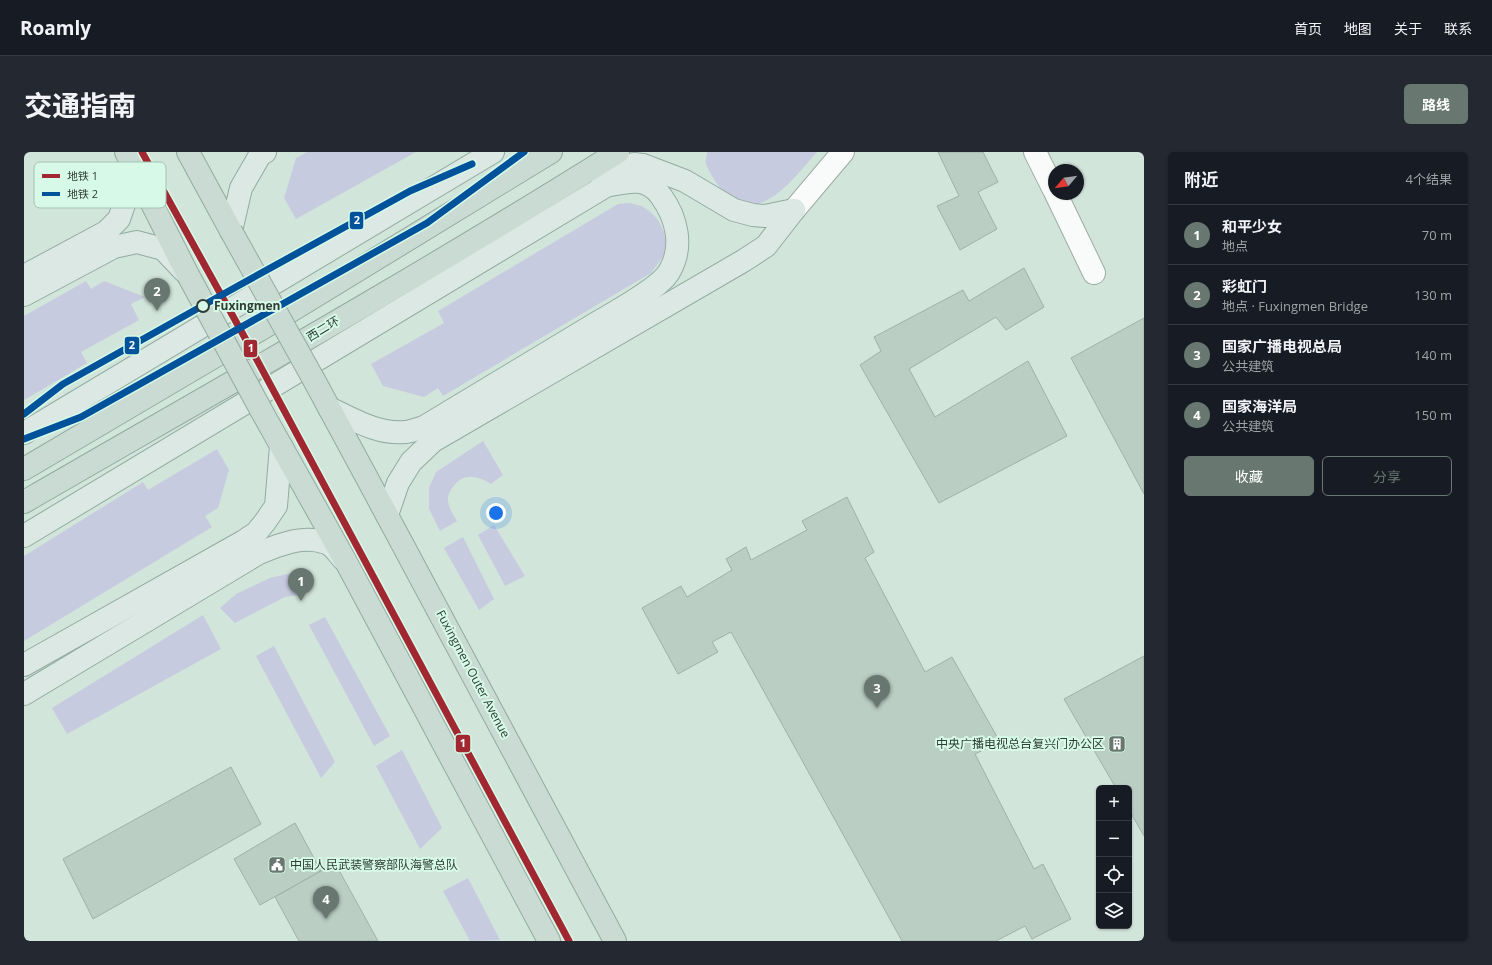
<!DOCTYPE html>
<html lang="zh">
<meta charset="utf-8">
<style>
body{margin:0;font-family:"Open Sans","Noto Sans SC",sans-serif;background:#242831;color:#f1f3f6}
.controls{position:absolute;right:12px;bottom:12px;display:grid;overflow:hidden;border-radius:6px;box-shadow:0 1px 3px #0004}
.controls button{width:36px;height:36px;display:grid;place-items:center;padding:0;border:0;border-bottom:1px solid #363941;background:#171b24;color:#f1f3f6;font:20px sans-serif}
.compass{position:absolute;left:1024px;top:12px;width:36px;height:36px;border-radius:50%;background:#171b24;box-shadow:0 1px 3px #0004;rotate:241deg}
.you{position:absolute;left:472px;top:361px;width:14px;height:14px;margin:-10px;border:3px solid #fff;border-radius:50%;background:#1a73e8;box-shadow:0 0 0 6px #1a73e833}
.badge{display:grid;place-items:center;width:26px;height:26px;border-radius:50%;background:#687870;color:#fff;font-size:13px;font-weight:700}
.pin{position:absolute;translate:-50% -33px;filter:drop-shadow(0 1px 2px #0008)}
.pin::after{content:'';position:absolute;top:21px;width:14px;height:12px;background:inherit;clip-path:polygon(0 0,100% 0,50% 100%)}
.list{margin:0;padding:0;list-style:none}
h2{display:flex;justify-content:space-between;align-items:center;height:52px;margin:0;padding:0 16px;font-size:17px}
h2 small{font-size:13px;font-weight:400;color:#9ea1a6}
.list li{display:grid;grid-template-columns:26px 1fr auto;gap:12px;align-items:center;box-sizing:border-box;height:60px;padding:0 16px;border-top:1px solid #363941}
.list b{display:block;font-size:15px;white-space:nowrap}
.list p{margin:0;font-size:13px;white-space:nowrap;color:#9ea1a6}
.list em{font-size:13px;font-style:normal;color:#9ea1a6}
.actions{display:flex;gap:8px;padding:12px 16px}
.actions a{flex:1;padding:9px 0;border:1px solid #687870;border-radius:6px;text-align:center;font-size:14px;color:#687870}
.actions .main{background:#687870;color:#fff}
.icon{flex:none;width:22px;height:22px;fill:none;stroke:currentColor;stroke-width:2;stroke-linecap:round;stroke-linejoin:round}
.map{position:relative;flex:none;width:1120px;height:789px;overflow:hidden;border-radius:6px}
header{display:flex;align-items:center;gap:24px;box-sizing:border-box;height:56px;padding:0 20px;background:#171b24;border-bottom:1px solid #363941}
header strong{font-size:19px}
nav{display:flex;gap:22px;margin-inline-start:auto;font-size:14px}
.intro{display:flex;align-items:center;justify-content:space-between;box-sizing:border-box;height:96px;padding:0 24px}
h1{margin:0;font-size:28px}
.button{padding:10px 18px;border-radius:6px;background:#687870;color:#fff;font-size:14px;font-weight:700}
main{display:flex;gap:24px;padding:0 24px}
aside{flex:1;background:#171b24;border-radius:6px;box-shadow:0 1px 3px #0004}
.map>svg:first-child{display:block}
.green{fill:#c7cbe0}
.building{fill:#bacec4;stroke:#a1b0a8}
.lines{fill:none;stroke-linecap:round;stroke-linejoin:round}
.minor-casing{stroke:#9caba3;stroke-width:24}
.major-casing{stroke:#92aba0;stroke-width:24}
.highway-casing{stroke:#92aba0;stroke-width:24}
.minor{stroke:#f8fbfa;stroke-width:22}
.major{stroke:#dbe8e3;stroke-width:22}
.highway{stroke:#cadbd3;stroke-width:22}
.highway-bridge-casing{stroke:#92aba0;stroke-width:24;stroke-linecap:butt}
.highway-bridge{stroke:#cadbd3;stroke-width:22}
.metro-1-casing{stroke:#d7fae8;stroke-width:10}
.metro-2-casing{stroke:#d7fae8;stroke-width:10}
.metro-1{stroke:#a12830;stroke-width:7}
.metro-2{stroke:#00529b;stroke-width:7}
.stop-dot{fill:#d7fae8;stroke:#2f3d36;stroke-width:2}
.labels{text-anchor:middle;stroke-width:4;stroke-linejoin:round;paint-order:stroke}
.stop-label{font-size:12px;font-weight:bold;fill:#2f3d36;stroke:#d7fae8;text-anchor:start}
.street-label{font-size:12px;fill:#2f3d36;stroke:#d7fae8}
.poi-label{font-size:12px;fill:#2f3d36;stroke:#d7fae8;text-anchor:end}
.key{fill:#d7fae8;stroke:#a5c1b3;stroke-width:1}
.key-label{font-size:11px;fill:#2f3d36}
.line-badge{stroke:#d7fae8;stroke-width:1.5}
.badge-label{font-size:11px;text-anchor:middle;font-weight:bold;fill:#fff}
</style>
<header>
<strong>Roamly</strong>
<nav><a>首页</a><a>地图</a><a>关于</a><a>联系</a></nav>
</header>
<div class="intro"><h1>交通指南</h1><a class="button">路线</a></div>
<main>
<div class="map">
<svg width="1120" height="789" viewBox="0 0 1120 789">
<rect width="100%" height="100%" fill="#d2e5db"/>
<g class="green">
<path d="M283,0h109l-120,67 -12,-21 12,-40z"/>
<path d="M683,0h110c-24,27 -61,80 -97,36 -5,-7 -11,-16 -14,-24 -1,-3 1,-8 1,-12z"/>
<path d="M606,51c3,1 8,2 11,3 19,9 31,32 21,52 -3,5 -8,10 -11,15l-208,123 -5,-8 -14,9 -41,-11 -12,-22 73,-41 -6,-12 180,-107z"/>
<path d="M62,129l5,8 13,-8 41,16 -14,7 8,16 -58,32 6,11 -63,37v-84z"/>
<path d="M459,289l20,34 -12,9c-14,-8 -27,-12 -38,3 -3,4 -6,9 -5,14 1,7 5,14 9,20l-17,10 -11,-22v-21l7,-16z"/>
<path d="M193,297l12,21 -11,38 -13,8 7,11 -188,114v-85l119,-74 5,8z"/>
<path d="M470,373l31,51 -20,10 -27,-51z"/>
<path d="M439,385l31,62 -15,11 -35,-62z"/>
<path d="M268,421l12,11 -6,11 -13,2 -50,26 -15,-15 16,-14 34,-16z"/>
<path d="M179,463l18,34 -154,85 -15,-26z"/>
<path d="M301,465l65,119 -16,10 -65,-121z"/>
<path d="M250,494l61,116 -14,16 -65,-122z"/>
<path d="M378,598l40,78 -22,21 -44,-83z"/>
<path d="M444,726l32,62 -30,1 -27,-50z"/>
</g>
<g class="building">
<path d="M914,0h45l15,30 -20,10 19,37 -37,21 -23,-44 22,-10z"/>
<path d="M1000,116l20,39 -38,23 -10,-13 -87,52 26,48 93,-56 39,75 -128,67 -79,-138 21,-14 -7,-14 89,-47 6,11z"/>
<path d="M1120,166v176l-73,-136z"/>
<path d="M823,345l27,55 -9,6 60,114 27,-15 48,85 -25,12 59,115 9,-5 28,55 -39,20 -7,-13 -29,15h-94l-171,-309 -19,10 6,10 -40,22 -36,-66 39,-22 6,11 45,-27 -6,-11 20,-12 5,13 56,-30 -5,-9z"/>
<path d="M1120,504v180l-15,-26v-22h-13l-52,-89z"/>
<path d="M207,615l30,57 -168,95 -30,-60z"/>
<path d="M271,671l26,48 -61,34 -26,-46z"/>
<path d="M311,711l43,78h-79l-24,-44z"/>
</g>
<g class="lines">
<defs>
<g id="minor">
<path d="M1011,0l19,38"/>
<path d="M1032,42l38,79"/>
<path d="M770,58l49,-58"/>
</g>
<g id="major">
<path d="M577,23l33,-11 9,1 42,16 49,29 19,5 12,1 29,-6"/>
<path d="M207,79l10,-43 19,-33 5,-3"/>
<path d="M0,124l82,-44 13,-13 8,-23 4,-35"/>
<path d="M0,143l90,-48 23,-5 26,7 21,22"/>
<path d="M0,281l469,-281"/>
<path d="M363,363l11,-32 13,-21 22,-21 310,-180 23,-15 28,-36"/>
<path d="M0,384l582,-350c21,-4 40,-11 55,10 16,22 23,51 8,76 -10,17 -56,41 -74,52 -57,34 -114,69 -171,103 -6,2 -12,4 -18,5 -28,3 -53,-13 -77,-24"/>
<path d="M0,513l220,-124 12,-8 9,-11 11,-16 5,-60"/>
<path d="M0,542l235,-141c20,-8 45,-19 67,-10 7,2 13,12 18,17"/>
</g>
<g id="highway">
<path d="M102,0l62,123"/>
<path d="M164,0l43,79"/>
<path d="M290,228l53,98 248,463"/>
<path d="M237,258l84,150 204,381"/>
<path d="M0,317l239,-141 288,-176"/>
<path d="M0,350c199,-115 400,-228 594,-350"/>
</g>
</defs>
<use href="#minor" class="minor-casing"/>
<use href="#major" class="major-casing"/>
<use href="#highway" class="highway-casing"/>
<use href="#minor" class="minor"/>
<use href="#major" class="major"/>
<use href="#highway" class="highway"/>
<defs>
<g id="highway-bridge">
<path d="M207,79l83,149"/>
<path d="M164,123l73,135"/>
</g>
</defs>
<use href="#highway-bridge" class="highway-bridge-casing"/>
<use href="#highway-bridge" class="highway-bridge"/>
<defs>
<path id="metro-1" d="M118,0l108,195 319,594"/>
<g id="metro-2">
<path d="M0,262l39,-30 173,-97 174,-96 62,-27"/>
<path d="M0,287l57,-22 346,-194 97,-71"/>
</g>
</defs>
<use href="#metro-1" class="metro-1-casing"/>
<use href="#metro-2" class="metro-2-casing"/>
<use href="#metro-1" class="metro-1"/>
<use href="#metro-2" class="metro-2"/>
</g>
<defs>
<symbol id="building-square" viewBox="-11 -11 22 22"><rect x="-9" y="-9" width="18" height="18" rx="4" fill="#687870" stroke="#d7fae8"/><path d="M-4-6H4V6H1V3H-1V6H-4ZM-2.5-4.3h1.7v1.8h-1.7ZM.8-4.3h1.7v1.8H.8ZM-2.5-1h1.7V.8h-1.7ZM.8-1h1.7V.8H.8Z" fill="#fff"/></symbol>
<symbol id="civic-square" viewBox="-11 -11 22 22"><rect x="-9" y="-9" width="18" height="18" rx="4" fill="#687870" stroke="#d7fae8"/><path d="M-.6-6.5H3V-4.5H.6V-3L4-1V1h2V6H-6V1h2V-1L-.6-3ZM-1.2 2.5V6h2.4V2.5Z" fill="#fff"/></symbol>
</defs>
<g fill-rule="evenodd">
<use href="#building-square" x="1083" y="582" width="20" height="20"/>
<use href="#civic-square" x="243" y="703" width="20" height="20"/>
</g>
<circle class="stop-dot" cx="179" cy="154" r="6"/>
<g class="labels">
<g class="stop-label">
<text x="190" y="158">Fuxingmen</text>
</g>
<g class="street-label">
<text transform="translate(299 177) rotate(-31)" y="4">西二环</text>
<text transform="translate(449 522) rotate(62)" y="4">Fuxingmen Outer Avenue</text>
</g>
<g class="poi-label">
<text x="1080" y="596">中央广播电视总台复兴门办公区</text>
<text x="266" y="717" text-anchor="start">中国人民武装警察部队海警总队</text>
</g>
</g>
<rect x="10" y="10" width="132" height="46" rx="6" class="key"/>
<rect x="18" y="22" width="18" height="4" fill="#a12830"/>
<rect x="18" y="40" width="18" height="4" fill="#00529b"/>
<g class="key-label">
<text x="43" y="28">地铁 1</text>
<text x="43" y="46">地铁 2</text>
</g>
<g class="line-badge">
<rect x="325" y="59" width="15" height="19" rx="4" fill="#00529b"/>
<rect x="100" y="184" width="16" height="19" rx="4" fill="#00529b"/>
<rect x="219" y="187" width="15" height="19" rx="4" fill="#a12830"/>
<rect x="431" y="582" width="16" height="19" rx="4" fill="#a12830"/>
</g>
<g class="badge-label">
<text x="333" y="72">2</text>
<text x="108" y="197">2</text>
<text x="227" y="200">1</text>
<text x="439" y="595">1</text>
</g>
</svg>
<div class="controls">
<button>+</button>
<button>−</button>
<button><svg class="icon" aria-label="locate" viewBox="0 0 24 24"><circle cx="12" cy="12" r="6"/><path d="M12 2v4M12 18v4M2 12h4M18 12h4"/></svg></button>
<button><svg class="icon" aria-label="layers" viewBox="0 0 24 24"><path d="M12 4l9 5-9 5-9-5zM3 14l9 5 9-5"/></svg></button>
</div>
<svg class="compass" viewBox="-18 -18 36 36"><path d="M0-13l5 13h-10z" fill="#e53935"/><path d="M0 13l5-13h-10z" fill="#9ea1a6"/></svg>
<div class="you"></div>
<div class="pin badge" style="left:277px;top:449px">1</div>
<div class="pin badge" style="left:133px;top:159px">2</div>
<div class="pin badge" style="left:853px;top:556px">3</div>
<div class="pin badge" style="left:302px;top:767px">4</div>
</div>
<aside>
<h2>附近<small>4个结果</small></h2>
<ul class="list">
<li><span class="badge">1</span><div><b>和平少女</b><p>地点</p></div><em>70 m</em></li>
<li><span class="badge">2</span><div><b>彩虹门</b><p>地点 · Fuxingmen Bridge</p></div><em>130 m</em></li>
<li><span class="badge">3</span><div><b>国家广播电视总局</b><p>公共建筑</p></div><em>140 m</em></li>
<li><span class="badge">4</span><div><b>国家海洋局</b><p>公共建筑</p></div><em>150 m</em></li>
</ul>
<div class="actions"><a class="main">收藏</a><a>分享</a></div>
</aside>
</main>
